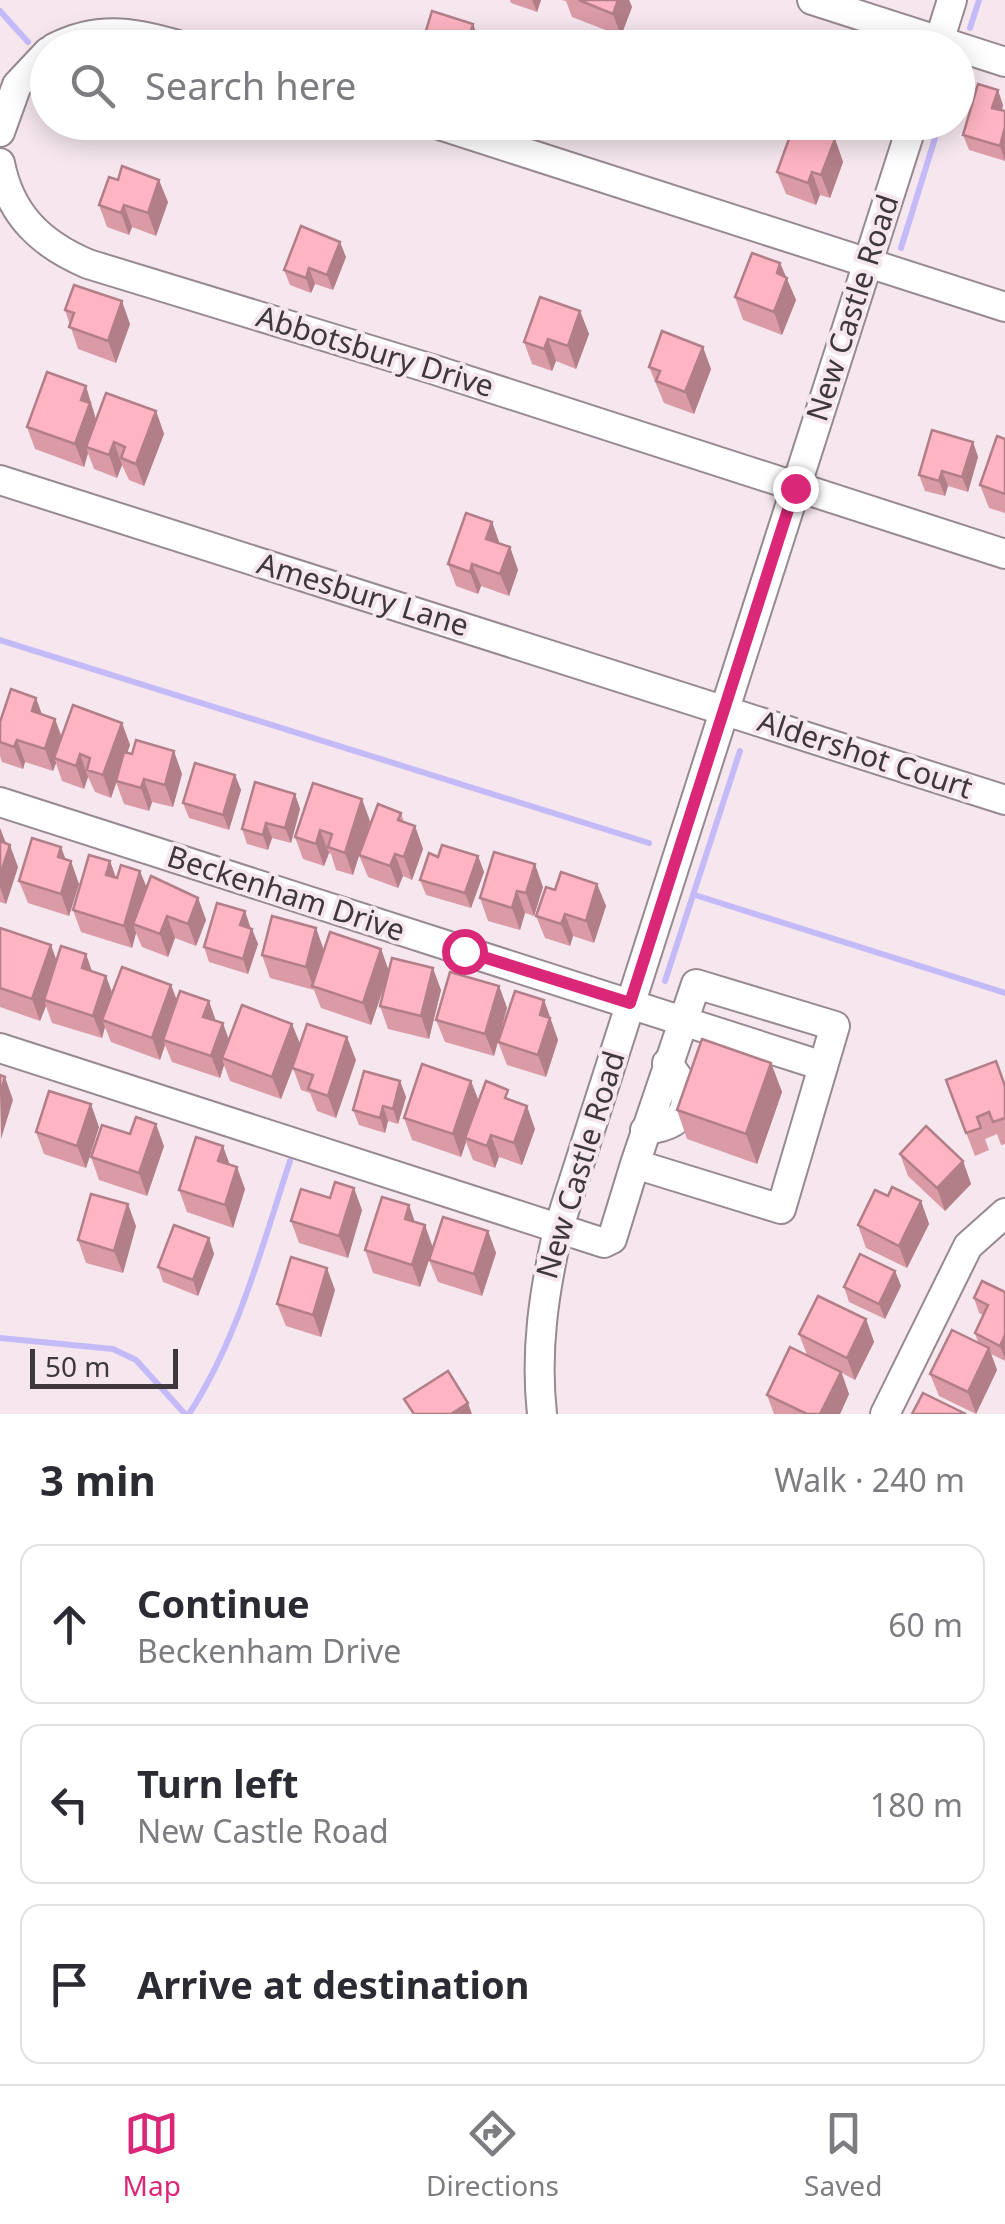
<!DOCTYPE html>
<meta charset="utf-8">
<style>
body{margin:0;font-family:"Noto Sans",sans-serif;background:#f2f2f3;color:#2b2b33}
.scale{position:absolute;left:30px;bottom:25px;width:148px;box-sizing:border-box;padding-left:10px;border:5px solid #3e383c;border-top:0;font-size:28px;line-height:35px;white-space:nowrap;color:#3e383c;-webkit-text-stroke:8px #f6e7ef;paint-order:stroke}
.stop{position:absolute;width:30px;height:30px;margin:-22px;border:8px solid #db2777;border-radius:50%;background:#fff}
.stop.end{background:#db2777;border-color:#fff;box-shadow:0 2px 10px #0008}
.list{margin:0;padding:0;list-style:none}
h2{display:flex;justify-content:space-between;align-items:center;height:130px;margin:0;padding:0 40px;font-size:42px}
h2 small{font-size:32px;font-weight:400;color:#7c7c81}
.list li{display:grid;grid-template-columns:65px 1fr auto;gap:30px;align-items:center;box-sizing:border-box;height:160px;margin:0 20px 20px;padding:0 20px;border:2px solid #e1e1e2;border-radius:20px}
.list b{display:block;font-size:38px;white-space:nowrap}
.list p{margin:0;font-size:32px;white-space:nowrap;color:#7c7c81}
.list em{font-size:32px;font-style:normal;color:#7c7c81}
.icon{flex:none;width:55px;height:55px;fill:none;stroke:currentColor;stroke-width:2;stroke-linecap:round;stroke-linejoin:round}
.map{position:relative;flex:none;width:1005px;height:1414px;overflow:hidden}
.search{position:absolute;background:#fff;box-shadow:0 5px 25px #0003;left:30px;right:30px;top:30px;height:110px;display:flex;align-items:center;gap:25px;box-sizing:border-box;padding:0 35px;border-radius:55px;color:#7c7c81;font-size:38px}
.sheet{height:670px;background:#fff}
nav{display:flex;justify-content:space-around;align-items:center;box-sizing:border-box;height:140px;border-top:2px solid #e1e1e2;background:#fff;font-size:28px;color:#7c7c81}
nav a{display:grid;justify-items:center;gap:5px}
nav .on{color:#db2777}
.map>svg:first-child{display:block}
.lines{fill:none;stroke-linecap:round;stroke-linejoin:round}
.stream{stroke:#c5baf8;stroke-width:6}
.minor-casing{stroke:#978991;stroke-width:32}
.minor{stroke:#fff;stroke-width:28}
.wall{fill:#da9ba7}
.shaded-wall{fill:#b27e88}
.building{fill:#feb4c2;stroke:#b27e88;stroke-width:2.5}
.route{stroke:#db2777;stroke-width:12}
.labels{text-anchor:middle;stroke-width:8;stroke-linejoin:round;paint-order:stroke}
.street-label{font-size:30px;fill:#3e383c;stroke:#f6e7ef}
</style>
<div class="map">
<svg width="1005" height="1414" viewBox="0 0 1005 1414">
<rect width="100%" height="100%" fill="#f6e7ef"/>
<g class="lines">
<g class="stream">
<path d="M0,11l28,31"/>
<path d="M970,28l9,-28"/>
<path d="M901,248l39,-126"/>
<path d="M0,640l649,203"/>
<path d="M695,895l310,98"/>
<path d="M665,981l75,-230"/>
<path d="M0,1338l113,11 23,11 49,54"/>
<path d="M189,1414c49,-75 73,-168 101,-253"/>
</g>
<defs>
<g id="minor">
<path d="M812,0l193,62"/>
<path d="M54,48c46,-24 86,-15 134,0"/>
<path d="M937,48l15,-48"/>
<path d="M430,122l575,185"/>
<path d="M0,132l17,-47 31,-33"/>
<path d="M0,163c10,52 41,81 88,101l344,105 573,185"/>
<path d="M0,480l1005,320"/>
<path d="M0,802l823,264"/>
<path d="M0,1048l604,195 8,-4 23,-75 146,45 54,-183 -139,-42 -61,180"/>
<path d="M645,1130c49,-5 50,-35 22,-67"/>
<path d="M542,1414c-7,-64 2,-122 16,-184l355,-1108"/>
<path d="M885,1414l83,-168 37,-33"/>
</g>
</defs>
<use href="#minor" class="minor-casing"/>
<use href="#minor" class="minor"/>
</g>
<g class="wall">
<path d="M510,0h31l-4,12 -26,-9z"/>
<path d="M561,0h68l3,7 -11,29 -49,-19 -6,-16z"/>
<path d="M1003,105l-1,5 3,1v50l-36,-11 -6,-15z"/>
<path d="M835,139l8,23 -13,36 -10,-3 -4,10 -30,-11 -9,-22z"/>
<path d="M168,202l-12,34 -24,-9 -3,8 -22,-8 -8,-22z"/>
<path d="M346,257l-13,33 -18,-6 -4,9 -21,-8 -6,-15z"/>
<path d="M780,263l16,37 -14,35 -39,-15 -8,-23z"/>
<path d="M65,310l65,14 -14,39 -38,-14z"/>
<path d="M580,311l9,23 -13,35 -20,-8 -4,10 -20,-7 -8,-22z"/>
<path d="M649,367l62,2 -17,45 -30,-11z"/>
<path d="M94,409l-1,2 3,9 60,-9 8,23 -20,52 -15,-6 -7,-15 -5,13 -23,-9 -6,-16 -4,14 -49,-18 -8,-22z"/>
<path d="M1005,439v74l-16,-5 -9,-23z"/>
<path d="M973,442l5,15 -10,35 -20,-6 -3,10 -20,-5 -6,-16z"/>
<path d="M492,522l8,22 10,3 8,23 -9,26 -28,-10 -3,8 -22,-8 -8,-22z"/>
<path d="M36,698l6,17 13,4 7,18 60,-14 8,22 -3,8 55,21 -9,33 -21,-5 -3,9 -25,-7 -8,-22 -5,16 -16,-6 -7,-15 -4,12 -22,-8 -6,-18 -3,8 -28,-9 -2,7 -21,-7 -2,-6v-34z"/>
<path d="M235,775l6,15 -12,40 -40,-12 -6,-15z"/>
<path d="M313,783l57,38 -8,26 39,-34 3,9 11,4 8,23 -11,31 -9,-4 -5,12 -30,-11 -9,-22 -6,20 -17,-5 -5,-16 -2,-1 -5,13 -21,-7 -8,-22z"/>
<path d="M295,794l5,15 -9,34 -19,-5 -4,12 -21,-6 -5,-15z"/>
<path d="M0,828l6,15 12,24 -12,37 -6,-2z"/>
<path d="M478,856l6,16 -13,36 -45,-13 -6,-15 18,-23z"/>
<path d="M66,859l13,25 -10,32 -41,-13 -9,-22z"/>
<path d="M110,861l6,17 31,10 51,10 8,22 -10,26 -21,-8 -7,19 -26,-10 -6,-14 -4,15 -51,-16 -8,-22z"/>
<path d="M597,884l9,22 -12,37 -21,-7 -3,10 -25,-8 -9,-22 19,-26z"/>
<path d="M543,887l-9,29 -9,-3 -5,17 -32,-9 -8,-23z"/>
<path d="M250,926l8,18 -10,30 -39,-12 -5,-15z"/>
<path d="M0,928l56,32 30,-6 6,18 14,4 6,17 59,-8 6,15 39,21 13,18 71,6 56,15 -20,58 -19,-7 -7,-18 -9,-3 -8,-22 -12,31 -51,-18 -6,-16 -4,13 -48,-16 -7,-17 -5,15 -49,-18 -6,-15 -3,11 -50,-15 -6,-17 -6,15 -40,-14z"/>
<path d="M316,928l8,23 57,-2 8,22 52,19 -12,49 -41,-10 -8,-23 7,-29 -16,48 -50,-17 -7,-18 -44,-12 -8,-23z"/>
<path d="M499,986l8,22 -13,48 -49,-14 -9,-22z"/>
<path d="M544,1000l14,40 -12,37 -39,-12 -9,-23z"/>
<path d="M771,1063l11,29 -25,72 -70,-25 -10,-29z"/>
<path d="M946,1080l59,6v58l-4,1 -4,-11 -12,5 4,11 -14,6z"/>
<path d="M400,1081l6,16 -8,27 -10,-3 -3,12 -26,-8 -6,-15z"/>
<path d="M479,1101h33l23,28 -13,36 -23,-8 -4,11 -22,-8 -7,-18 -5,15 -49,-17 -8,-22z"/>
<path d="M99,1127l-13,41 -42,-14 -8,-22z"/>
<path d="M164,1146l-17,50 -48,-16 -8,-23z"/>
<path d="M900,1154l63,7 8,23 -26,27 -37,-35z"/>
<path d="M230,1165l15,24 -12,39 -46,-16 -8,-22z"/>
<path d="M888,1196l33,5 8,23 -22,44 -41,-20 -8,-23z"/>
<path d="M362,1210l-14,48 -49,-15 -8,-22z"/>
<path d="M416,1222l17,26 -13,39 -47,-14 -8,-23z"/>
<path d="M136,1226l-13,47 -37,-10 -8,-23z"/>
<path d="M488,1231l8,22 -14,43 -44,-14 -9,-22z"/>
<path d="M209,1238l5,16 -16,42 -35,-14 -5,-15z"/>
<path d="M895,1271l6,15 -16,33 -36,-17 -5,-15z"/>
<path d="M335,1290l-14,47 -35,-11 -9,-22z"/>
<path d="M1005,1292v69l-14,-7 6,16 -21,44 -37,-18 -9,-22 48,-32 -3,-9 8,-18 -4,-2 -5,-15z"/>
<path d="M866,1319l8,23 -19,38 -13,-7 7,21 -9,20h-66l-7,-19 40,-40 -8,-21z"/>
</g>
<g class="shaded-wall">
<path d="M532,0h9l-4,12z"/>
<path d="M618,0h11l3,7 -11,29 -8,-22z"/>
<path d="M473,24l9,22 -1,2h-15z"/>
<path d="M998,90l5,15 -5,18 -6,-15z"/>
<path d="M1005,127v34l-5,-15z"/>
<path d="M835,139l8,23 -13,36 -9,-23z"/>
<path d="M812,172l8,23 -4,10 -8,-22z"/>
<path d="M159,180l9,22 -12,34 -8,-23z"/>
<path d="M124,205l8,22 -3,8 -8,-22z"/>
<path d="M340,242l6,15 -13,33 -6,-15z"/>
<path d="M780,263l16,37 -14,35 -8,-23 3,-39z"/>
<path d="M309,268l6,16 -4,9 -5,-15z"/>
<path d="M122,301l8,23 -14,39 -8,-22z"/>
<path d="M580,311l9,23 -13,35 -8,-23z"/>
<path d="M548,339l8,22 -4,10 -8,-22z"/>
<path d="M703,347l8,22 -17,45 -9,-22z"/>
<path d="M86,386l12,40 -12,21 2,6 -4,14 -9,-23 6,-44z"/>
<path d="M156,411l8,23 -20,52 -8,-22z"/>
<path d="M114,442l8,23 -5,13 -8,-23z"/>
<path d="M973,442l5,15 -10,35 -6,-15z"/>
<path d="M942,471l6,15 -3,10 -6,-15z"/>
<path d="M492,522l8,23 -14,-6z"/>
<path d="M510,547l8,23 -9,26 -9,-22z"/>
<path d="M472,564l9,22 -3,8 -8,-22z"/>
<path d="M36,698l8,22 -12,-9z"/>
<path d="M55,719l8,23 -9,16 2,5 -3,8 -8,-22z"/>
<path d="M122,723l8,22 -19,53 -8,-23z"/>
<path d="M17,740l8,22 -2,7 -9,-22z"/>
<path d="M174,751l8,23 -9,33 -8,-22z"/>
<path d="M80,754l8,23 -4,12 -8,-23z"/>
<path d="M235,775l6,15 -12,40 -6,-15z"/>
<path d="M144,779l8,23 -3,9 -8,-23z"/>
<path d="M295,794l5,15 -9,34 -6,-15z"/>
<path d="M362,799l8,22 -17,54 -8,-22z"/>
<path d="M266,823l6,15 -4,12 -5,-15z"/>
<path d="M415,826l8,23 -11,31 -8,-23z"/>
<path d="M0,828l8,21 -8,4z"/>
<path d="M320,830l9,23 -5,13 -8,-22z"/>
<path d="M10,845l8,22 -12,37 -6,-17v-12z"/>
<path d="M61,847l8,21 2,-7 8,23 -10,32 -8,-22 -3,-37z"/>
<path d="M395,854l8,22 -5,12 -8,-22z"/>
<path d="M478,856l6,16 -13,36 -6,-15z"/>
<path d="M110,861l8,23 -12,-9z"/>
<path d="M535,864l8,23 -9,29 -8,-23z"/>
<path d="M140,871l9,22 -16,31 3,9 -4,15 -8,-22z"/>
<path d="M597,884l9,22 -12,37 -8,-22z"/>
<path d="M517,891l8,22 -5,17 -8,-22z"/>
<path d="M198,898l8,22 -10,26 -8,-22z"/>
<path d="M245,911l5,15 -4,14 -6,-15z"/>
<path d="M565,914l8,22 -3,10 -9,-22z"/>
<path d="M167,916l8,22 -7,19 -8,-23z"/>
<path d="M316,928l8,23 -11,35 -7,-19z"/>
<path d="M252,929l6,15 -10,30 -5,-15z"/>
<path d="M51,945l8,22 -15,33 2,6 -6,15 -8,-22z"/>
<path d="M381,949l8,23 -18,53 -8,-22z"/>
<path d="M86,954l8,23 -12,-9z"/>
<path d="M433,968l8,22 -12,49 -8,-23z"/>
<path d="M106,976l8,22 -12,22 3,7 -3,11 -9,-22z"/>
<path d="M171,985l8,22 -16,33 2,5 -5,15 -8,-22z"/>
<path d="M499,986l8,22 -13,48 -9,-22z"/>
<path d="M544,1000l14,40 -12,37 -8,-22 2,-40z"/>
<path d="M209,1001l8,23 -14,-7z"/>
<path d="M223,1023l8,23 -9,12 2,7 -4,13 -9,-22z"/>
<path d="M292,1024l9,22 -20,53 -9,-22z"/>
<path d="M347,1037l9,23 -20,58 -8,-22z"/>
<path d="M771,1063l11,29 -25,72 -11,-30z"/>
<path d="M5,1077l8,23 -12,39 -1,-46z"/>
<path d="M400,1081l6,16 -8,27 -5,-15z"/>
<path d="M471,1081l9,23 -15,34 1,4 -5,15 -8,-23z"/>
<path d="M91,1104l8,23 -13,41 -9,-22z"/>
<path d="M383,1106l5,15 -3,12 -5,-15z"/>
<path d="M527,1106l8,23 -13,36 -8,-22z"/>
<path d="M156,1124l8,22 -17,50 -8,-23z"/>
<path d="M491,1135l8,22 -4,11 -8,-22z"/>
<path d="M223,1146l8,22 -13,-7z"/>
<path d="M963,1161l8,23 -26,27 -8,-23z"/>
<path d="M237,1167l8,22 -12,39 -8,-23z"/>
<path d="M354,1188l8,22 -14,48 -9,-22z"/>
<path d="M921,1201l8,23 -22,44 -8,-22z"/>
<path d="M128,1204l8,22 -13,47 -9,-22z"/>
<path d="M409,1205l8,23 -12,-9z"/>
<path d="M425,1225l8,23 -13,39 -8,-22z"/>
<path d="M488,1231l8,22 -14,43 -8,-22z"/>
<path d="M209,1238l5,16 -16,42 -5,-16z"/>
<path d="M327,1268l8,22 -14,47 -8,-22z"/>
<path d="M895,1271l6,15 -16,33 -6,-15z"/>
<path d="M866,1319l8,23 -19,38 -8,-22z"/>
<path d="M1005,1335v24l-5,-13z"/>
<path d="M989,1348l8,22 -21,44 -8,-22z"/>
<path d="M841,1372l8,22 -9,20h-20z"/>
<path d="M468,1403l4,11h-21z"/>
</g>
<g class="building">
<path d="M579,0h39l-5,14z"/>
<path d="M432,11l41,13 -7,24 -45,-1z"/>
<path d="M978,84l20,6 -6,18 13,3v16l-5,19 -37,-11z"/>
<path d="M794,125l41,14 -14,36 -9,-3 -4,11 -31,-11z"/>
<path d="M122,166l37,14 -11,33 -24,-8 -3,8 -22,-8 10,-28 9,3z"/>
<path d="M301,226l39,16 -13,33 -18,-7 -3,10 -22,-8z"/>
<path d="M752,253l28,10 -3,10 10,5 -13,34 -39,-15z"/>
<path d="M74,285l48,16 -14,40 -39,-14 5,-14 -9,-3z"/>
<path d="M540,297l40,14 -12,35 -20,-7 -4,10 -20,-7z"/>
<path d="M662,331l41,16 -18,45 -29,-11 4,-10 -11,-4z"/>
<path d="M47,372l39,14 -5,14 9,3 -15,41 -48,-17z"/>
<path d="M106,393l50,18 -20,53 -15,-6 4,-11 -11,-5 -5,13 -23,-8z"/>
<path d="M932,430l41,12 -11,35 -20,-6 -3,10 -20,-6z"/>
<path d="M997,436l8,3v55l-25,-9z"/>
<path d="M466,513l26,9 -6,17 24,8 -10,27 -28,-10 -2,8 -22,-8z"/>
<path d="M11,689l25,9 -4,13 23,8 -10,30 -28,-9 -3,7 -14,-5v-20z"/>
<path d="M73,705l49,18 -19,52 -16,-5 3,-12 -10,-4 -4,12 -22,-8z"/>
<path d="M136,740l38,11 -9,34 -21,-6 -3,9 -25,-7 8,-29 8,2z"/>
<path d="M195,763l40,12 -12,40 -40,-12z"/>
<path d="M255,782l40,12 -10,34 -19,-5 -3,12 -21,-6z"/>
<path d="M313,783l49,16 -17,54 -17,-6 4,-13 -12,-4 -4,14 -21,-7z"/>
<path d="M378,804l23,9 -3,7 17,6 -11,31 -9,-3 -5,12 -31,-11z"/>
<path d="M32,838l29,9 -3,10 13,4 -10,33 -42,-13z"/>
<path d="M0,841l10,4 -10,30z"/>
<path d="M442,845l36,11 -13,37 -45,-13 9,-27 9,4z"/>
<path d="M494,852l41,12 -9,29 -9,-2 -5,17 -32,-10z"/>
<path d="M89,855l21,6 -4,14 11,3 4,-13 19,6 -16,55 -51,-16z"/>
<path d="M561,872l36,12 -11,37 -21,-7 -4,10 -25,-8 10,-29 9,3z"/>
<path d="M151,876l47,22 -10,26 -21,-8 -7,18 -27,-10z"/>
<path d="M217,903l28,8 -5,14 12,4 -9,30 -39,-12z"/>
<path d="M272,916l44,12 -10,39 -44,-12z"/>
<path d="M0,928l51,17 -19,54 -32,-11z"/>
<path d="M330,932l51,17 -18,54 -51,-17z"/>
<path d="M61,946l25,8 -4,14 24,8 -13,40 -49,-16z"/>
<path d="M392,958l41,10 -12,48 -41,-10z"/>
<path d="M122,967l49,18 -19,53 -50,-18z"/>
<path d="M450,972l49,14 -14,48 -49,-14z"/>
<path d="M180,991l29,10 -6,16 20,6 -12,33 -48,-16z"/>
<path d="M515,991l29,9 -4,15 10,3 -12,37 -40,-13z"/>
<path d="M242,1005l50,19 -20,53 -50,-19z"/>
<path d="M307,1024l40,13 -19,59 -20,-7 5,-14 -21,-7z"/>
<path d="M702,1039l69,24 -25,71 -69,-24z"/>
<path d="M996,1061l9,25v32l-12,4 -4,-10 -12,5 4,11 -15,5 -20,-53z"/>
<path d="M422,1064l49,17 -18,53 -49,-16z"/>
<path d="M364,1071l36,10 -7,28 -10,-3 -3,12 -27,-8z"/>
<path d="M0,1075l5,2 -5,16z"/>
<path d="M486,1081l22,9 -3,8 22,8 -13,37 -23,-8 -4,11 -22,-8z"/>
<path d="M49,1091l42,13 -14,42 -41,-14z"/>
<path d="M136,1117l20,7 -17,49 -48,-16 11,-32 28,9z"/>
<path d="M926,1126l37,35 -26,27 -37,-34z"/>
<path d="M196,1137l27,9 -5,15 19,6 -12,38 -46,-15z"/>
<path d="M335,1182l19,6 -15,48 -48,-15 10,-32 29,9z"/>
<path d="M892,1187l29,14 -22,45 -41,-21 17,-35 13,6z"/>
<path d="M91,1194l37,10 -14,47 -36,-11z"/>
<path d="M382,1197l27,8 -4,14 20,6 -13,40 -47,-15z"/>
<path d="M443,1217l45,14 -14,43 -45,-14z"/>
<path d="M174,1225l35,13 -16,42 -35,-13z"/>
<path d="M860,1254l35,17 -16,33 -35,-17z"/>
<path d="M291,1257l36,11 -14,47 -36,-11z"/>
<path d="M982,1281l23,11v43l-5,11 -25,-13 13,-28 -14,-7z"/>
<path d="M818,1296l48,23 -19,39 -48,-24z"/>
<path d="M952,1330l37,18 -21,44 -38,-18z"/>
<path d="M790,1347l51,25 -21,42h-13l-40,-19z"/>
<path d="M448,1371l20,32 -17,11h-37l-10,-15z"/>
<path d="M923,1393l43,21h-54z"/>
</g>
<g class="lines">
<path class="route" d="M464,951l166,52 165,-515"/>
</g>
<g class="labels">
<g class="street-label">
<text transform="translate(853 308) rotate(-72)" y="10">New Castle Road</text>
<text transform="translate(375 352) rotate(17)" y="10">Abbotsbury Drive</text>
<text transform="translate(363 595) rotate(17)" y="10">Amesbury Lane</text>
<text transform="translate(865 755) rotate(18)" y="10">Aldershot Court</text>
<text transform="translate(286 894) rotate(18)" y="10">Beckenham Drive</text>
<text transform="translate(581 1165) rotate(-73)" y="10">New Castle Road</text>
</g>
</g>
</svg>
<div class="scale">50 m</div>
<div class="stop" style="left:464px;top:951px"></div>
<div class="stop end" style="left:795px;top:488px"></div>
<div class="search"><svg class="icon" aria-label="search" viewBox="0 0 24 24"><circle cx="10" cy="10" r="6"/><path d="M15 15l6 6"/></svg>Search here</div>
</div>
<section class="sheet">
<h2>3 min<small>Walk · 240 m</small></h2>
<ul class="list">
<li><svg class="icon" aria-label="ahead" viewBox="0 0 24 24"><path d="M12 20V5M6 11l6-6 6 6"/></svg><div><b>Continue</b><p>Beckenham Drive</p></div><em>60 m</em></li>
<li><svg class="icon" aria-label="left" viewBox="0 0 24 24"><path d="M17 20v-9H6M10 6l-5 5 5 5"/></svg><div><b>Turn left</b><p>New Castle Road</p></div><em>180 m</em></li>
<li><svg class="icon" aria-label="arrive" viewBox="0 0 24 24"><path d="M6 21V4h12l-3 4 3 4H6"/></svg><div><b>Arrive at destination</b></div></li>
</ul>
</section>
<nav>
<a class="on"><svg class="icon" aria-label="map" viewBox="0 0 24 24"><path d="M3 6l6-2 6 2 6-2v14l-6 2-6-2-6 2zM9 4v14M15 6v14"/></svg>Map</a>
<a><svg class="icon" aria-label="directions" viewBox="0 0 24 24"><path d="M12 3l9 9-9 9-9-9zM9 14v-3h6M13 9l2 2-2 2"/></svg>Directions</a>
<a><svg class="icon" aria-label="saved" viewBox="0 0 24 24"><path d="M7 4h10v16l-5-4-5 4z"/></svg>Saved</a>
</nav>
